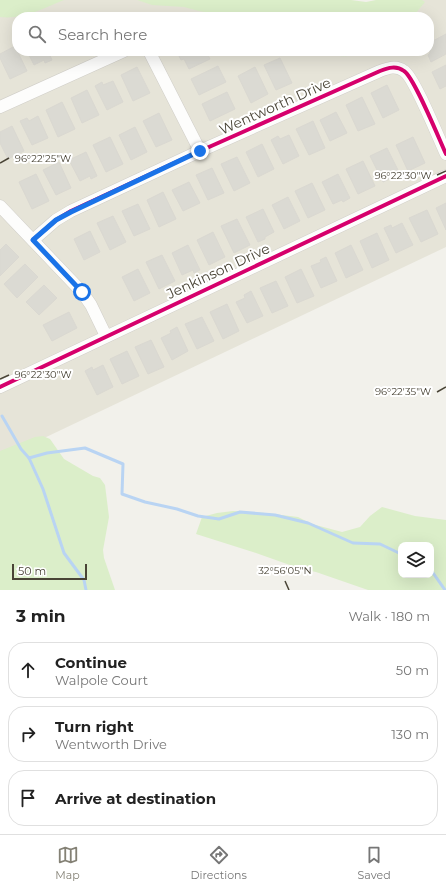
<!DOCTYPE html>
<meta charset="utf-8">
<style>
body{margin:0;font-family:Montserrat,sans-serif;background:#f6f6f6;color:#222}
.controls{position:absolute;right:12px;bottom:12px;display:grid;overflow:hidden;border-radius:8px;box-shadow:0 4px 16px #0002}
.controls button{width:36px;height:36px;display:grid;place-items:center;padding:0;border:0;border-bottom:1px solid #e0e0e0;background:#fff;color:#222;font:20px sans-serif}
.scale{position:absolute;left:12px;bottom:10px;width:75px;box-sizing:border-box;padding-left:4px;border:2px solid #494436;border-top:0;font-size:11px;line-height:14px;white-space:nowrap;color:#494436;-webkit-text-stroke:3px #fff;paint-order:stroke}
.stop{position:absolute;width:12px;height:12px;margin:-9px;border:3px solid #1a73e8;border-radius:50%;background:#fff}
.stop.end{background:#1a73e8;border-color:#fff;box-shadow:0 1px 4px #0008}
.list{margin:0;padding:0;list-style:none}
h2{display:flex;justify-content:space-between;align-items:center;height:52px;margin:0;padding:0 16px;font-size:17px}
h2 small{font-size:13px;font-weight:400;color:#767676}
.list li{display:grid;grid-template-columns:26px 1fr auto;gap:12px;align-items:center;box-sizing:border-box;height:56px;margin:0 8px 8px;padding:0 8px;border:1px solid #e0e0e0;border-radius:16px}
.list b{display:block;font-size:15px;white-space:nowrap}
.list p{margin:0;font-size:13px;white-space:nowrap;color:#767676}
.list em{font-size:13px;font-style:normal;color:#767676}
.icon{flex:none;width:22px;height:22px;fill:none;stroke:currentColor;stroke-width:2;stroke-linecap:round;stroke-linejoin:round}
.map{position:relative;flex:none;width:446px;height:590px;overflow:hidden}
.search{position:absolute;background:#fff;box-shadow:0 4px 16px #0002;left:12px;right:12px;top:12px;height:44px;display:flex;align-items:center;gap:10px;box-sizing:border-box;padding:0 14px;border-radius:16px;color:#767676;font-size:15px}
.sheet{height:244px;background:#fff}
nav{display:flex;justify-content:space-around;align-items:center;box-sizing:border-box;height:56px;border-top:1px solid #e0e0e0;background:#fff;font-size:11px;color:#767676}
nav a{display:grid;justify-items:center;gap:2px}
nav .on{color:#848175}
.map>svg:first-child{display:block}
.residential{fill:#e6e4d8}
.green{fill:#dbeec9;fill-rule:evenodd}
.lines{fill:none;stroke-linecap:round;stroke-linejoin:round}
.stream{stroke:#b9d4f3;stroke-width:3}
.building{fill:#dbdad3;stroke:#dad8d1}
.street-casing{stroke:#d0cec8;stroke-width:13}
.street{stroke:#fdfdfc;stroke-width:12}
.cycleway-casing{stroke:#fff;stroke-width:6}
.cycleway{stroke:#d6006c;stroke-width:4}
.route{stroke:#1a73e8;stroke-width:5}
.ticks{fill:none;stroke:#494436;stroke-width:1.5}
.labels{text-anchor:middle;stroke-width:4;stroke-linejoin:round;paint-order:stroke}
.street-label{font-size:14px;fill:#494436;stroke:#fff}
.ticks-label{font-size:10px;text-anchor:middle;fill:#494436;stroke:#fff;stroke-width:4;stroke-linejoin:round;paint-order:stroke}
</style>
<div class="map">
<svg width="446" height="590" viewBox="0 0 446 590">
<rect width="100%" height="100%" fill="#f2f1eb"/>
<path class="residential" d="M0,0h226l110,17h-319v34h412v-34h-70l37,-17h50v247l-446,212z"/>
<g class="green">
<path d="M0,0h64c-20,8 -42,20 -64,17z"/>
<path d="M137,0h214l15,2 10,-2h46l3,2 -9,11 -7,4h-177l-33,-6 -15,-4 -32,-2z"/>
<path d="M328,51h34c-14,6 -21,8 -34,0z"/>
<path d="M43,436l7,3 14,20 29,17 7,2 5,7 4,32 -6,33 1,8 11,32h-115v-139l35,-14z"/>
<path d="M382,507l33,9 31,4v70h-78l-52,-18 -15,-3 -45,-16 -60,-19 6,-17 15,-4 16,-2 32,2 33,4 14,7 30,8 18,-5 10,-11zM401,545h30v30h-30z"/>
</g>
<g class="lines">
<g class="stream">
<path d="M2,416l19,33 8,9 18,-5 38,-5 38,16 -1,30 23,8 32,7 21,7 21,3 21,-7 35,3 33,8 45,20 27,1 21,10"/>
<path d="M29,458l14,31 21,64 20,27 2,10"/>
<path d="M431,570l14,20"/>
</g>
</g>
<g class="building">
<path d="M446,34v20l-15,8 -3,-7 2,-2 -1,-10z"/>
<path d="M15,46l12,25 -17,8 -10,-21v-4z"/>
<path d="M27,51h21l4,9 -7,3 -1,-3 -10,5z"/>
<path d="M184,51h22l4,8 -21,10 -5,-10 -3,1 -3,-6z"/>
<path d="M280,58l12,25 -16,7 -12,-25z"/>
<path d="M446,65v21l-6,3 -8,-17z"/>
<path d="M218,66l8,16 -27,13 -8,-16z"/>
<path d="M137,67l13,26 -17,8 -12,-26z"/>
<path d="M255,67l13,27 -17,9 -13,-27z"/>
<path d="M113,81l10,21 -16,8 -12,-24 7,-4 1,3z"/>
<path d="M387,85l12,25 -16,8 -12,-25z"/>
<path d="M87,90l12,25 -17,8 -11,-25z"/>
<path d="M227,92l8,17 -25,12 -8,-17z"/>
<path d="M362,97l13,27 -17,7 -12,-26z"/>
<path d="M62,102l13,27 -17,8 -12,-27z"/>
<path d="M336,112l11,21 -17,8 -10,-21z"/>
<path d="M159,113l13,27 -16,7 -13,-26z"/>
<path d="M38,116l10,22 -16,7 -12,-24 7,-3 2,3z"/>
<path d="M313,121l12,27 -16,7 -13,-26z"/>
<path d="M12,126l12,25 -16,8 -8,-16v-11z"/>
<path d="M135,127l12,25 -16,8 -12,-25z"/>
<path d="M289,135l10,21 -16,8 -12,-24 7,-4 2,3z"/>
<path d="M110,137l13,27 -17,8 -13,-27z"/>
<path d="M413,137l12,26 -17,8 -12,-26z"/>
<path d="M262,144l12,25 -16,8 -12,-25z"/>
<path d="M387,148l13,26 -17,8 -13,-26z"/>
<path d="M86,152l11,24 -6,3 -1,-3 -10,5 -11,-21z"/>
<path d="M237,157l13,26 -16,8 -13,-27z"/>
<path d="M363,161l12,25 -17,8 -12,-25z"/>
<path d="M59,162l12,26 -15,7 -13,-25z"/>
<path d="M212,168l12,25 -16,7 -12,-25z"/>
<path d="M36,174l13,27 -17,8 -13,-27z"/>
<path d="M338,174l12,24 -7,4 -1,-2 -9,4 -11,-22z"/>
<path d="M189,182l11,21 -17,8 -11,-21z"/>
<path d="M312,183l13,27 -17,8 -13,-27z"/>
<path d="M163,192l13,27 -17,8 -12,-27z"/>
<path d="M288,197l12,24 -16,8 -12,-24z"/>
<path d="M446,203v27l-10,-22z"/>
<path d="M138,204l12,25 -16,7 -12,-25z"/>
<path d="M263,209l11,23 -9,5v2l-7,3 -12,-25z"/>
<path d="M427,210l11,24 -17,8 -12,-24z"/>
<path d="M113,216l13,26 -16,8 -13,-27z"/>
<path d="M237,219l13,26 -16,8 -13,-27z"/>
<path d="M402,223l11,22 -17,8 -12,-25 7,-3 1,3z"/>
<path d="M90,231l10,21 -16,8 -10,-21z"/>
<path d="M213,232l12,25 -16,8 -12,-25z"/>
<path d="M377,233l12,27 -17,8 -12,-27z"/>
<path d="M6,244l13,13 -19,19v-26z"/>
<path d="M188,245l12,25 -6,3 -1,-3 -11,5 -10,-22z"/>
<path d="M351,245l12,25 -17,8 -11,-25z"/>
<path d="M162,255l13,26 -16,8 -13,-27z"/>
<path d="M326,257l11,24 -16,7 -10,-22 10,-4 -1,-2z"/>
<path d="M25,264l13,13 -21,21 -13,-14z"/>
<path d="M138,269l12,24 -16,8 -12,-24z"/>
<path d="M301,269l13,27 -17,7 -12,-26z"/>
<path d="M276,281l12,25 -16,7 -12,-25z"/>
<path d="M44,285l13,13 -18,17 -13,-13z"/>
<path d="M251,291l12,25 -16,7 -11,-21 9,-4 -1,-3z"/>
<path d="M227,304l12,27 -16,8 -13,-27z"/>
<path d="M69,312l8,16 -25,13 -9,-16z"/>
<path d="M202,317l12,24 -17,8 -12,-25z"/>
<path d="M177,327l11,24 -16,9 -11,-22 10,-5 -1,-2z"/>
<path d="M151,340l13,27 -16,7 -13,-27z"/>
<path d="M127,351l12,25 -17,8 -12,-25z"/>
<path d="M103,365l10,22 -16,8 -12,-24 7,-4 1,3z"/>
</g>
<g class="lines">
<defs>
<g id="street">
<path d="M149,51l51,100"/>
<path d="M0,107l124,-56"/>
<path d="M0,206l82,86 9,13 15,31"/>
<path d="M33,240l23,-20 15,-9 129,-60 180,-80c8,-3 16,-6 24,0 10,6 35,68 42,83"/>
<path d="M0,387l446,-211"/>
</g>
</defs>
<use href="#street" class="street-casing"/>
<use href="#street" class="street"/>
<defs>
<g id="cycleway">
<path d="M33,240l23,-20 15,-9 129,-60 180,-80c8,-3 16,-6 24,0 10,6 35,68 42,83"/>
<path d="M0,387l446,-211"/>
</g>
</defs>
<use href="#cycleway" class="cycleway-casing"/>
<use href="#cycleway" class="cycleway"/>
</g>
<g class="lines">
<path class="route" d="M82,292l-49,-52 23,-20 15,-8 129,-61"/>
</g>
<path class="ticks" d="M0,163l9,-5M437,175l9,-4M0,379l9,-4M437,392l9,-5M285,581l4,9"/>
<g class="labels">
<g class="street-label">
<text transform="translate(275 106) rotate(-24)" y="5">Wentworth Drive</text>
<text transform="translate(218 271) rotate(-25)" y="5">Jenkinson Drive</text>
</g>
</g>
<g class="ticks-label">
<text x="43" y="162">96°22'25"W</text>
<text x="403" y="179">96°22'30"W</text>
<text x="43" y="378">96°22'30"W</text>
<text x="403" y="395">96°22'35"W</text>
<text x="285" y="574">32°56'05"N</text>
</g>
</svg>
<div class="controls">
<button><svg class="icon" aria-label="layers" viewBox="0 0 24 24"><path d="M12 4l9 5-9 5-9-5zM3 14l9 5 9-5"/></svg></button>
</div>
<div class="scale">50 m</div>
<div class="stop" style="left:82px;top:292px"></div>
<div class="stop end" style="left:200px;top:151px"></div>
<div class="search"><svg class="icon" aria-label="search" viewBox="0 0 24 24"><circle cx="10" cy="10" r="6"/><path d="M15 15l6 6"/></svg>Search here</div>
</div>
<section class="sheet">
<h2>3 min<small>Walk · 180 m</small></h2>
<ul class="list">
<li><svg class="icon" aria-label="ahead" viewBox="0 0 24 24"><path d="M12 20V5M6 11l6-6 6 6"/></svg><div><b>Continue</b><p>Walpole Court</p></div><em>50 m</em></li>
<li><svg class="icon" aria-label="right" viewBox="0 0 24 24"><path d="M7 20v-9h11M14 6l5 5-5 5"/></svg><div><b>Turn right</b><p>Wentworth Drive</p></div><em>130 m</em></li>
<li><svg class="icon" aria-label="arrive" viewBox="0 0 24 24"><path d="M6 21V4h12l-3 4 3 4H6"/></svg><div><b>Arrive at destination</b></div></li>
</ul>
</section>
<nav>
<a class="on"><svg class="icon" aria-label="map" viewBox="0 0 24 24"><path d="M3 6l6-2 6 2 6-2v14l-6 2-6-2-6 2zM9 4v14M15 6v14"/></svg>Map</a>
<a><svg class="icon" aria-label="directions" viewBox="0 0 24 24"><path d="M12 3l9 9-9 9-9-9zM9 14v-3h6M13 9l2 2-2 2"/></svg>Directions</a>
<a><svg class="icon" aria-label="saved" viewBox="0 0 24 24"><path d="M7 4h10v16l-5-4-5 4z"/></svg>Saved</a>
</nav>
